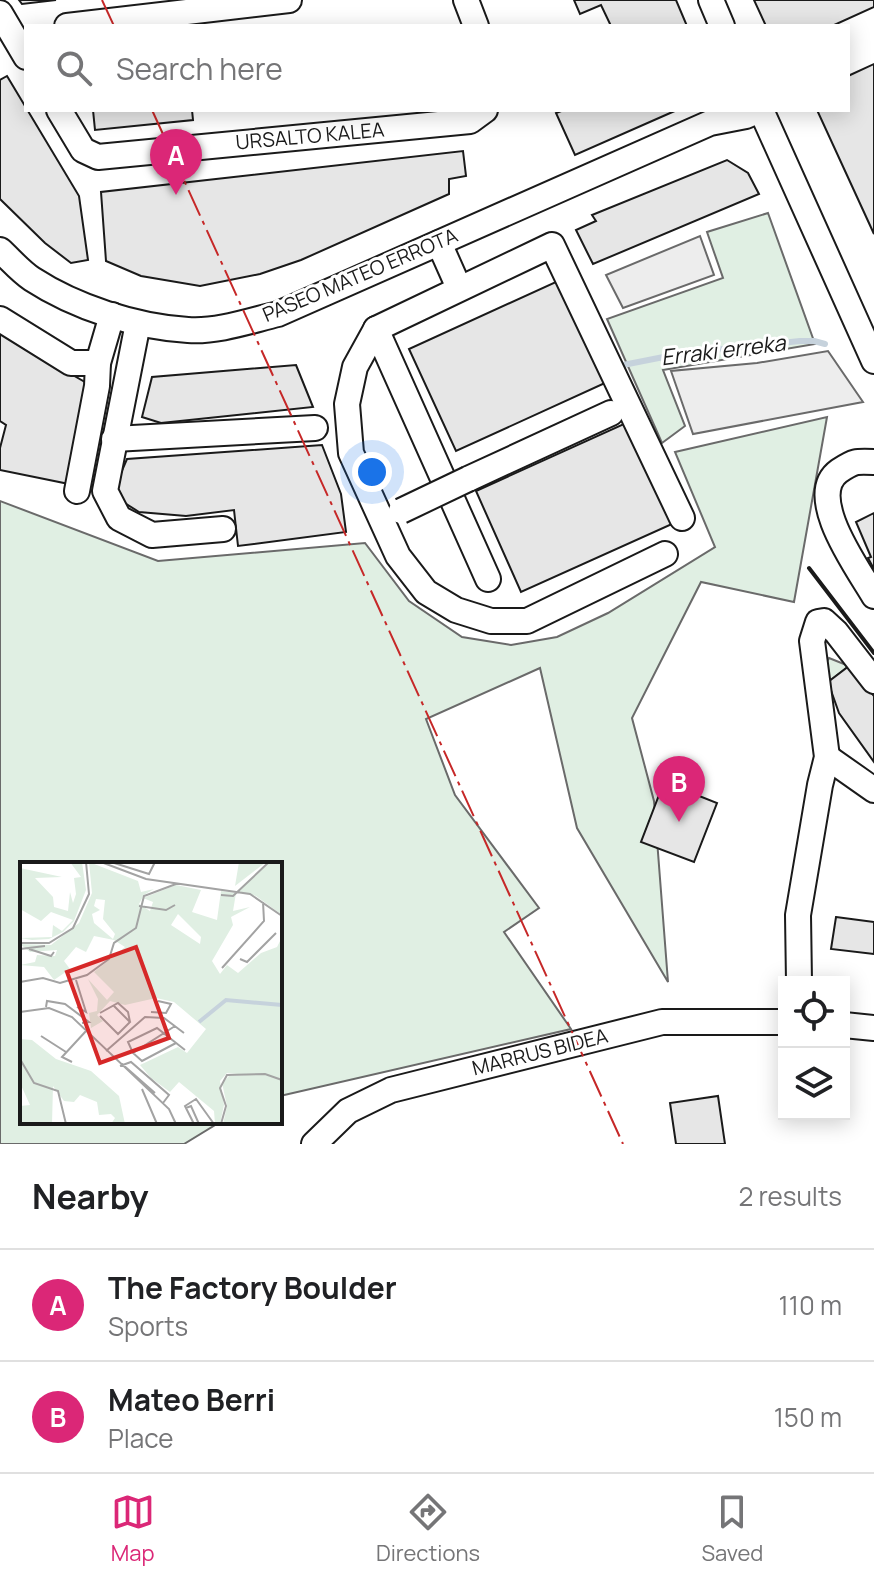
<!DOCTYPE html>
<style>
body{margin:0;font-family:Manrope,sans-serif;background:#f6f6f6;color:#202124}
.controls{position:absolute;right:24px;bottom:24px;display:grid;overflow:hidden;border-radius:0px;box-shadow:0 4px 20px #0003}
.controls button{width:72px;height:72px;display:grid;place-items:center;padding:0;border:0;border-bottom:2px solid #e0e0e0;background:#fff;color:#202124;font:40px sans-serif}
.you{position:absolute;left:372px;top:472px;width:28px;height:28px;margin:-20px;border:6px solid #fff;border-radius:50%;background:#1a73e8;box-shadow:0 0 0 12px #1a73e833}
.badge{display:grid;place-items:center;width:52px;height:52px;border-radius:50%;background:#db2777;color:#fff;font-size:26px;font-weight:700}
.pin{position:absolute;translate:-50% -66px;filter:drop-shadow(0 2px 4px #0008)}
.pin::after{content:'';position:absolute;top:42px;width:28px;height:24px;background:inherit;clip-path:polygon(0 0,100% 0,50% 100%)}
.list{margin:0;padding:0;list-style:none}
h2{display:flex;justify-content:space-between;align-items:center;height:104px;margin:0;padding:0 32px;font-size:34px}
h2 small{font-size:26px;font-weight:400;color:#757577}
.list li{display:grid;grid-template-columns:52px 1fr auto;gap:24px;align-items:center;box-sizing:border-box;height:112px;padding:0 32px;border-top:2px solid #e0e0e0}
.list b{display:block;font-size:30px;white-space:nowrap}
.list p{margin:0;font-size:26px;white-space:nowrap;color:#757577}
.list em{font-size:26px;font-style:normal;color:#757577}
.icon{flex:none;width:44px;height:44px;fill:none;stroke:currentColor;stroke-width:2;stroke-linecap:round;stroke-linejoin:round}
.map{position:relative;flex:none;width:874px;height:1144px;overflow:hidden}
.search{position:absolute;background:#fff;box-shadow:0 4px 20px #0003;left:24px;right:24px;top:24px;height:88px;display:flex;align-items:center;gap:20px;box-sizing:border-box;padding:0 28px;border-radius:0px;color:#757577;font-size:30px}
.sheet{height:328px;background:#fff}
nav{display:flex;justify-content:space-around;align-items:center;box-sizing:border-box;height:112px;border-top:2px solid #e0e0e0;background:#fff;font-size:22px;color:#757577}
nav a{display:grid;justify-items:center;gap:4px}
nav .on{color:#db2777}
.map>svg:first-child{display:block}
.green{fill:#e0efe3;stroke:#6a6a6a;stroke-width:2}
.parking{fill:#ededed;stroke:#6a6a6a;stroke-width:2}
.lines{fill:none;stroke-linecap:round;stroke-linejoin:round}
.stream{stroke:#c6d2dc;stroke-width:6}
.building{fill:#e6e6e6;stroke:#1a1a1a;stroke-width:2}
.minor-casing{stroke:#1a1a1a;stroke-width:28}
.minor{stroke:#fff;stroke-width:24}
.minor-bridge-casing{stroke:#1a1a1a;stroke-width:28;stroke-linecap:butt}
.minor-bridge{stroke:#fff;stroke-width:24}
.wall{stroke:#1a1a1a;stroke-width:4}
.power{stroke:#c62828;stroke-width:2;stroke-dasharray:28 6 4 6;stroke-linecap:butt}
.labels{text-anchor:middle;stroke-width:6;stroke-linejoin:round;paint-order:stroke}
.street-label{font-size:20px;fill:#1a1a1a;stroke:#fff}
.water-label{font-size:22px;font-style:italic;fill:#1a1a1a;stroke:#fff}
.inset-river{fill:none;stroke:#c6d2dc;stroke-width:4}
.inset-road{fill:none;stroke:#a3a3a3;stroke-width:2}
.view{fill:#d62828;fill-opacity:0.15;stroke:#d62828;stroke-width:4}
.inset-edge{fill:none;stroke:#1a1a1a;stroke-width:4}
</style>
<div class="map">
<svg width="874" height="1144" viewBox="0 0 874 1144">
<rect width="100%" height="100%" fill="#fff"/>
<g class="green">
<path d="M768,213l47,131 -152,26 22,56 -23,17 -55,-124 116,-41 -16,-46z"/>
<path d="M827,417l-33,185 -93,-20 -69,136 22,83 14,181 -91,-154 -37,-160 -114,51 29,76 84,113 -35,24 67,97 -291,67v-232h-258v258h198l-36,22h-184v-643l158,60 207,-18 44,58 53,36 49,8 46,-8 51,-24 107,-66 -40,-95z"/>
<path d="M829,658l20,8 -21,16 -2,-19z"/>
</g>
<g class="parking">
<path d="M700,236l14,39 -91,33 -17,-33z"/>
<path d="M828,351l35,51 -170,32 -22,-63 86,-8z"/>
</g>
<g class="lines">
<path class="stream" d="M623,365l61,-12 116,-12h14l11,3"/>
</g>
<g class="building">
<path d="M19,0h37l-34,4z"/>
<path d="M574,0h102l11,26h-76l-10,-21 -21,9z"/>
<path d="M754,0h120v7l-42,19h-66z"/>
<path d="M874,64v170l-57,-124h31v-34z"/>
<path d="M7,76l72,120 9,64 -17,3 -26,-20 -45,-44v-119z"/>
<path d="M93,110h99l1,10 -98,10z"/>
<path d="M564,110h113l-102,45 -19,-42z"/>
<path d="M463,151l3,25 -17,3v15l-148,66 -41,14 -60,12 -59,-10 -35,-15 -5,-69z"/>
<path d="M727,160l21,13 11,21 -166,70 -17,-34 20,-9 -4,-6z"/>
<path d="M558,281l47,102 -149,68 -47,-102z"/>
<path d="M0,333l90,52 -21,99 -69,-14v-22l6,-23 -6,-4z"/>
<path d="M296,365l17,42 -152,16 -19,-6 10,-40z"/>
<path d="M626,423l46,101 -151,68 -45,-101z"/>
<path d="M322,445l19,49 5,38 -108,14 -4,-36 -48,6 -47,-4 -19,-12 -3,-18 10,-23z"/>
<path d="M874,513v56l-6,-11 3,-1 -15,-35z"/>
<path d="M849,666l25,30v66l-35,-49 -11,-31z"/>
<path d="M664,782l53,21 -23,59 -53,-20z"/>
<path d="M836,917l38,5v32l-43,-5z"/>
<path d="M718,1096l7,48h-49l-6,-41z"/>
</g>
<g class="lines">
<defs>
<g id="minor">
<path d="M466,0l10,26"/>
<path d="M711,0l11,26"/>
<path d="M0,13l26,44"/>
<path d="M67,26l222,-26"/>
<path d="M59,110l24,40 15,7 372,-36 15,-11"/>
<path d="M761,110l113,251"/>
<path d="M439,243l20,45"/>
<path d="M0,250c10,9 20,21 32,29 43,28 104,48 156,51 30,2 61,-9 90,-16l432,-191 36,-7 14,-6"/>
<path d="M0,319l71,44h27"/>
<path d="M138,323l-33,168 14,27 33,17 71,-6"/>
<path d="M376,329l-21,38 -8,37 4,49 47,103 28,36 30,18 35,11h36l138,-67"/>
<path d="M114,439l201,-11"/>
<path d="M874,462c-18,-1 -20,-1 -35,9 -35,25 20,99 35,125"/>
<path d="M468,479l143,-66"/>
<path d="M77,491l20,-105 1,-23 14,-48"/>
<path d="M488,579l-112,-250 176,-84 130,273"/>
<path d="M827,757l47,33"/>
<path d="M799,982l-1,-67 22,-130 7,-28 -15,-116 6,-19 6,-1 12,11 38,49"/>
<path d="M844,1025l30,3"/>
<path d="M314,1144l34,-33 43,-21 271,-68h122"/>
</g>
</defs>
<use href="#minor" class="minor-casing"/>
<use href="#minor" class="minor"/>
<defs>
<path id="minor-bridge" d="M401,511l67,-32"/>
</defs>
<use href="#minor-bridge" class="minor-bridge-casing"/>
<use href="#minor-bridge" class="minor-bridge"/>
<path class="wall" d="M809,568l65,85"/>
<g class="power">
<path d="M102,0l12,26"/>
<path d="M152,110l471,1034"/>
</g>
</g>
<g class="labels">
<g class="street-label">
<text transform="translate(310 136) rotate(-5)" y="7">URSALTO KALEA</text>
<text transform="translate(360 275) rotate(-23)" y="7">PASEO MATEO ERROTA</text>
<text transform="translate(540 1052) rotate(-14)" y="7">MARRUS BIDEA</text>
</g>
<g class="water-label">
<text transform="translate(723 350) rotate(-7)" y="8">Erraki erreka</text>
</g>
</g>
<g transform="translate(20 862)">
<rect width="262" height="262" fill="#fff"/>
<path d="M50,0h12l4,28 -12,31 -11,11 -14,7 -17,1 -12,-2 32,-1 1,-12 9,6 11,-11 -22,-8 -10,9 -21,-12v-41l42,9 -27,1 18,19 1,10 14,4 2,-19 3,11 3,-9 -2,-16 7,-1zM69,0l49,19 3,11 13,-3 -10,6 -5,9 11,7 3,-9 -10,-4 33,-13 25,5 -9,22 25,8 4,-29 15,2 -3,18 17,-4 -19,10 2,8 -21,36 8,13 7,-9 11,8 23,-20 16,-6 5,-10v187h-59l4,-18 -5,-23 7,-7 19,-1 -21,-2 -7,8 4,24 -4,19h-5l-1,-13 -35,-29 -9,10 -19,-14 -11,-13 38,-18 9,6 19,-24 -32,-27 -18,-4 -31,7 -15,-4 -13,14 6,6 -12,7 -2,-15 8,-2 1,-12 -10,-20 19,21 7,-8 -20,-20 31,-25 -11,-7 -20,-4 -8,16 -10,-5 -12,14 6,8 -16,11 -10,-13 -24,-2 15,-3 2,-7 18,1 2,-6 -27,2 -10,-8 31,1 28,-22 13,-30zM76,37l9,1 -2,19 12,15 -2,5 -19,-16 -2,-9 8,-4 -6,-4zM158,52l23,23 -1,7 -29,-19zM219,0h27l-31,24zM250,0h12v53l-26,-19 -18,-5zM0,177l12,1 24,19 35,12 28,25 6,28h-14l4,-6 -4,-4 -12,1 -2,-13 -17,-7 -6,7 -10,-1 -11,-15 -1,38h-32v-18l10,-1 -10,-22z" fill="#e0efe3" fill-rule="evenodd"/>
<path class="inset-river" d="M179,160l27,-22 56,5"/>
<path class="inset-road" d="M81,0l45,17 104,15 32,22M91,0l38,12 6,-12M201,33l12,1 36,-34M119,44l27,4 9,-5M0,81h29l24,-15 16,-34 -3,-32M0,87l25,-3M9,87l22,7 3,-4M220,97l7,3 29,-29M202,106l42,-47 -1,-19M56,118l10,32 -9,-5M0,120l23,-4 17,5 27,-8 22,-16 5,-16 22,-15 8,-32 32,-12M26,145l1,-6 18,3 24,18 -7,1M0,150l29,-4 23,9 97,92 7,15M131,150l15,1 5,-9 -13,-3M80,151l18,-10 10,9 2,10M80,154l18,18 12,-12 -16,-16M155,164l-42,27 9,8 34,-18M21,174l25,16M86,189l39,-34 19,1 20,15M113,191l-5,-11 29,-14 28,22M0,197l14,24 24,8 8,33M52,200l-10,-5 24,-26M102,202l33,29M100,204l11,-4 38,33 -6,8M122,227l15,35M166,246l5,-2 8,18M174,262l-9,-18 11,-7 18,25M201,262l5,-18 -6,-18 7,-13 38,-1 17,6"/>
<path class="view" d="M116,85l33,91 -69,25 -33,-91z"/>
<rect width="262" height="262" class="inset-edge"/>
</g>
</svg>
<div class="controls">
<button><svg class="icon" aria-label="locate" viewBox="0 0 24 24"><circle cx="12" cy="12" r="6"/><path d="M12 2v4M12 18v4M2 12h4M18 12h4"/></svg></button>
<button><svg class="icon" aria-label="layers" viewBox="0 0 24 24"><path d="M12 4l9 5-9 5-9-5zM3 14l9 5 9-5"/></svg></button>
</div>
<div class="you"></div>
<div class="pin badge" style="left:176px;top:195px">A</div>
<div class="pin badge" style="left:679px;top:822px">B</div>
<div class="search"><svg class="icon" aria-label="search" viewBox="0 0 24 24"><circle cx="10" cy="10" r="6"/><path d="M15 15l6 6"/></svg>Search here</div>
</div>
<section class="sheet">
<h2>Nearby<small>2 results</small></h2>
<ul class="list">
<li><span class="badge">A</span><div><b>The Factory Boulder</b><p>Sports</p></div><em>110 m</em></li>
<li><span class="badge">B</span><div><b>Mateo Berri</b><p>Place</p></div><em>150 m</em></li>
</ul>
</section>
<nav>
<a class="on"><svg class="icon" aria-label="map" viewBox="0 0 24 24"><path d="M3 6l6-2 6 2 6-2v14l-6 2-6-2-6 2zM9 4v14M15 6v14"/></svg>Map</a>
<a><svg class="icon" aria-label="directions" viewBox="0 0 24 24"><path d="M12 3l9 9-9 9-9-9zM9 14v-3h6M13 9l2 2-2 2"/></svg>Directions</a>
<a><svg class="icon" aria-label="saved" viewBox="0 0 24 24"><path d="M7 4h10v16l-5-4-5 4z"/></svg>Saved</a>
</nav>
